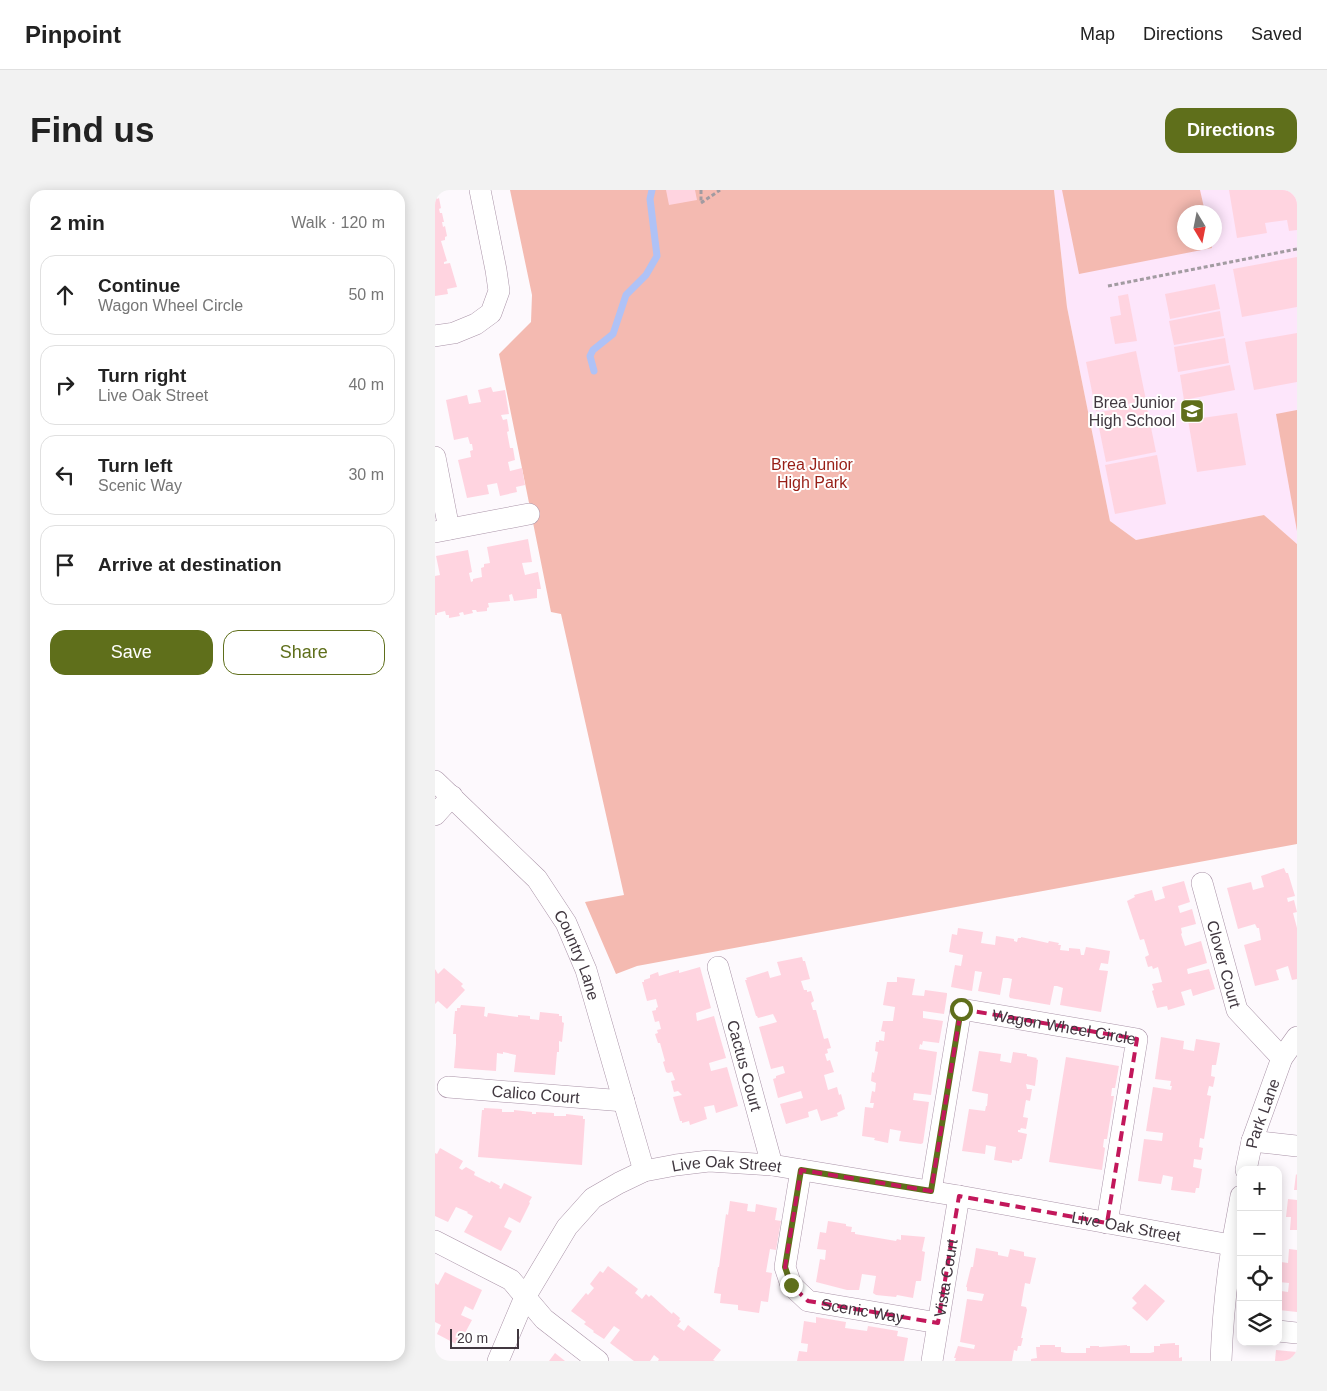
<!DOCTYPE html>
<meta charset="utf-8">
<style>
body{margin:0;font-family:Helvetica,sans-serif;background:#f2f2f2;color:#222}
.controls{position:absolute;right:15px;bottom:15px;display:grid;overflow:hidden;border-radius:10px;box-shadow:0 2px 12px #0003}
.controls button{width:45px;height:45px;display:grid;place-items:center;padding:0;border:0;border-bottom:1px solid #e0e0e0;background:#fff;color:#222;font:25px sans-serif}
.compass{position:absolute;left:742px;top:15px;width:45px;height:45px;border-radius:50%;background:#fff;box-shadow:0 2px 12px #0003;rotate:170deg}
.scale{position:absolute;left:15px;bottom:12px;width:69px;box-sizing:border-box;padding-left:5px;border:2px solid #413840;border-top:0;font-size:14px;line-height:18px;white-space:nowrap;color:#413840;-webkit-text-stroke:4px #fff;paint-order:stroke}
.stop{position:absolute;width:15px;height:15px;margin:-11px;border:4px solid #5f6f1b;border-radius:50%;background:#fff}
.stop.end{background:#5f6f1b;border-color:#fff;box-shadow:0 1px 5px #0008}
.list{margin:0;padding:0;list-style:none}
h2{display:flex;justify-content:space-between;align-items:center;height:65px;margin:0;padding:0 20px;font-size:21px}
h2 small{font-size:16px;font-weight:400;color:#767676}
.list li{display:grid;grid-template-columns:32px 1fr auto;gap:15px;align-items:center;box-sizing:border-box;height:80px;margin:0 10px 10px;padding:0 10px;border:1px solid #e0e0e0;border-radius:15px}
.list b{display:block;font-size:19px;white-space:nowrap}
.list p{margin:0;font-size:16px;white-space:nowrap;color:#767676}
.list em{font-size:16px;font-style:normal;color:#767676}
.actions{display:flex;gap:10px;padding:15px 20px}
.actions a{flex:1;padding:11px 0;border:1px solid #5f6f1b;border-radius:15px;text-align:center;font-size:18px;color:#5f6f1b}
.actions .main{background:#5f6f1b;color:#fff}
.icon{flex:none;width:28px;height:28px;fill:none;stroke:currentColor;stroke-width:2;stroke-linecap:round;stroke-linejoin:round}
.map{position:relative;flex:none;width:862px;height:1171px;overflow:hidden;border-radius:15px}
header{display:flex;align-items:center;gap:30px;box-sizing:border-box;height:70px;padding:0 25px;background:#fff;border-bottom:1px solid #e0e0e0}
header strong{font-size:24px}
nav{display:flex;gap:28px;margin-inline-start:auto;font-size:18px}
.intro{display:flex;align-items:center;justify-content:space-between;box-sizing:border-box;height:120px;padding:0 30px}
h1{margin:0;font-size:35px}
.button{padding:12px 22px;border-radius:15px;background:#5f6f1b;color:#fff;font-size:18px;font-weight:700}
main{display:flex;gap:30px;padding:0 30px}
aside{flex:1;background:#fff;border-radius:15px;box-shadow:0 2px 12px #0003}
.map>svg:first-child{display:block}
.built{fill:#fde6fb;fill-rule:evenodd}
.green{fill:#f4bab1}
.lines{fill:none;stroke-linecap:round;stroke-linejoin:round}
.stream{stroke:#afc2f6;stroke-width:7}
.building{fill:#ffd4e0}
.minor-casing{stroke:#aa94a8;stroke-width:22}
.path{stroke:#a29ba1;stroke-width:3;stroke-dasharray:4 2.5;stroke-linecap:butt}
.minor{stroke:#fff;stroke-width:21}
.route{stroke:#5f6f1b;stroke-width:6}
.marked{fill:none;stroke:#c2185b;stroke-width:4;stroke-dasharray:10 6;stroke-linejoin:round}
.labels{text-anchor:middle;stroke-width:4;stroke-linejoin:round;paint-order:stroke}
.poi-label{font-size:16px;fill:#413840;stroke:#fff;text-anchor:end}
.park-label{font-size:16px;fill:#971e15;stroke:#fff}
.street-label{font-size:16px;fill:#413840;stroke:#fff}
</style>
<header>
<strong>Pinpoint</strong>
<nav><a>Map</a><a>Directions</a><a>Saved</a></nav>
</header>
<div class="intro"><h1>Find us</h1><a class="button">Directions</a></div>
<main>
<aside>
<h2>2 min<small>Walk · 120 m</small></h2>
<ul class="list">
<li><svg class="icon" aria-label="ahead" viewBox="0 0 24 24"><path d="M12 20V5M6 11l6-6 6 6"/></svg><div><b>Continue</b><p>Wagon Wheel Circle</p></div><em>50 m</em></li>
<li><svg class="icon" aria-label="right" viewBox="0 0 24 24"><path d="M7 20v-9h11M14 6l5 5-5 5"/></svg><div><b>Turn right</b><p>Live Oak Street</p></div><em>40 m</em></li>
<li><svg class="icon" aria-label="left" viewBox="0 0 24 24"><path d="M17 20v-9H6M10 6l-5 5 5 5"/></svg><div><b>Turn left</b><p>Scenic Way</p></div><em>30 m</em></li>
<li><svg class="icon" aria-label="arrive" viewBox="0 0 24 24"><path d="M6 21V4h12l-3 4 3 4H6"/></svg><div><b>Arrive at destination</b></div></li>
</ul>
<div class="actions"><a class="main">Save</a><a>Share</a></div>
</aside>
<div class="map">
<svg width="862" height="1171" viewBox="0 0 862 1171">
<rect width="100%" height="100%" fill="#fdf9fd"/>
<path class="built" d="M619,0h243v354l-33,-29 -128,25 -26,-19 -43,-214zM749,22h30v30h-30z"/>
<g class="green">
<path d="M75,0h544l13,117 43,214 26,19 128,-25 33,29v300l-660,122 -21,8 -31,-72 39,-7 -63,-281 -10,-2 -52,-258 32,-32 1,-27z"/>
<path d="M627,0h138l5,22h-21v30l27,1 1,5 -133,26z"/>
<path d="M862,220v121l-21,-117z"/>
</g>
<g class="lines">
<path class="stream" d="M159,181l-4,-15 3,-6 20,-16 13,-39 20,-20 11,-19 -7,-57 2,-9"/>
</g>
<g class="building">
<path d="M231,0h29l2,10 -28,5z"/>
<path d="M794,0h68v40l-8,1 -2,-11 -22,3 2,10 -30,5z"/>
<path d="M0,4l2,5 2,-1 2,10 -2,1 1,4h2l2,9h-2l1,5 2,-1 2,10 -2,1v3l-4,1 6,20 -3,1v2l6,-1 7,24 -10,2 1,5 -13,2z"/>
<path d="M862,67v50l-55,10 -9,-48z"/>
<path d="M780,94l5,25 -50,10 -5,-25z"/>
<path d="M693,104l9,47 -22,3 -5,-27 11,-2 -3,-19z"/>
<path d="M785,121l4,25 -50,9 -5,-24z"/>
<path d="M862,143v49l-43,8 -9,-48z"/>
<path d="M790,148l4,25 -51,9 -4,-25z"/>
<path d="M701,161l10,49 -50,11 -10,-49z"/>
<path d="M795,175l5,25 -51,10 -4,-25z"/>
<path d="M56,197l2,5 12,-2 4,24 -8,1 2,5 4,-1 2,12 -2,1 3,16h3l2,12 -7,2 2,9 12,-3 3,17 -9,2 1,5 -17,4 -3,-13 -10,2 2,9 -22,4 -9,-38 13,-3 -1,-6 3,-1 -1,-6h-2l-2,-7 -14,3 -8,-40 21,-5 2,9 12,-2 -3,-12z"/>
<path d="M711,213l10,49 -50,10 -10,-49z"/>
<path d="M802,223l9,52 -49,7 -9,-52z"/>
<path d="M722,265l9,49 -51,10 -10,-49z"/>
<path d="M93,349l4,23 -10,1 3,12 13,-3 3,17h-4v9l-23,3 -2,-7 -3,1 1,6 -22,2 1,4 -2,1v3l-10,1 -1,-2h-4l1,3 -9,2 -1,-3 -4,1 1,3 -11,2v-3h-3l-1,-4 -8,2v2h-2v-39l5,-1 -4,-19 32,-6 4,22 -3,1 2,9 2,-1v-2l9,-2 -1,-9 3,-1v-3l6,-1 -3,-16z"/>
<path d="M849,678l2,5h2l7,23 -8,2 1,4 6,-2 3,12 -4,1 4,15v51l-5,1 -4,-14 -12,4 3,10 -24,6 -11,-41 17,-5 -2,-12h-2l-2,-4 -17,5 -11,-41 24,-6 2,8 11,-3 -3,-11z"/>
<path d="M749,691l6,21 -12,4 2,7 12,-4 4,15 -15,4 1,5 -1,1 4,12 16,-5 6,22 -20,6 1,5 21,-5 6,20 -22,7 -2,-7 -10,3 4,13 -17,5 -1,-4 -10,2 -5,-17 2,-1 -2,-6 10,-2 -4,-15 -5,2 -1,-3 -4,1 -3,-10 4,-2 -5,-16 -4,1 -13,-39 8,-4 -1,-2 18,-5 3,11 10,-3 -3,-11z"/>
<path d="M523,738l25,4 -2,11 14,2 1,-9 18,3v2l3,1 1,-4h3v-1l27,6 1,-2 10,2 -1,2h3l-1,5 9,1v-3l11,1 1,6h3l2,-8 24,4 -2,13 -7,-1 -2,7 9,1 -7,41 -41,-7 3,-17 -6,-2h-3l-4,19 -40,-7 -1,-2 3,-17 -4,-1h-5l-3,17 -22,-4 4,-19 -7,-1 -3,20 -21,-4 4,-22 6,1 2,-11 -14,-3 3,-18 5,1z"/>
<path d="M367,767l1,4h2l5,18 -9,2 3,9h3v2l4,-1 3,10 -3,2 2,7h3l8,29 4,-1 3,10 -4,1 1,4 -3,1 2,7 3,-1 4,12 -10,3 4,15 9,-3 2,8 2,-1 4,15 -8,4 1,3 -17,5 -4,-12 -9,3 1,5 -23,7 -6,-20 23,-6 -2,-7 -23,7 -5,-19 3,-1v-2l9,-3 -2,-7 -12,3 -12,-42 18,-5 -4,-8 -15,4 -1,-2h-1l-11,-36h2l-1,-2 22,-7 2,7 11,-3 -4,-13z"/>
<path d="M265,777l11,41 -15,5 1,8 17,-5 12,42 -17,5 2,8 16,-4 11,39 -22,7 -2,-8 -10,2 3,12 -17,6 -1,-4 -7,2v-2h-2l-7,-24 9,-2 -4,-4 -4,1 -3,-11 4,-1 -3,-8 -4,1 -2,-1 -3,-10 2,-1 -5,-18h-2l-3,-9 3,-1 -1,-3 4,-1 -2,-8 -4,1 -3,-11 4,-1v-2l2,-1 -2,-8 -9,2 -5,-19h2v-2l6,-2v-3l8,-3 1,4 20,-6v3z"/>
<path d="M9,778l19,16 -2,2 4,4 -18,19 -9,-8 -3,3v-35l3,5z"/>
<path d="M462,787l18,2 -3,16 12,1 1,-6 22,3v2l-3,19 -21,-3v7l20,3 -4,22 -16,-2 -1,4 -2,-1 -1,5 18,3 -6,43 -17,-2 -1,7 16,2 -6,41 -2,1 -22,-3 2,-10 -11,-2 -2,14 -14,-3 1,-2 -13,-2 3,-29 8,1 1,-5h-4l2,-12 3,1 1,-9 -5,-2 1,-9 2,1 4,-21 -3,-1 1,-9h3v-2l5,1 1,-9 -4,-1 2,-10h10l2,-14 -12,-2 4,-23h10z"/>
<path d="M26,815l24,2 -1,9 3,1 1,-4 30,4v-2l12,1v3l9,1 1,-8 19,2v2h3v6l2,1 -2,19 -3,-1v11h-2l-2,23 -41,-3 2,-17 -13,-3v2l-6,-1 -1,18 -42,-3 2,-24v-10h-3l2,-23h2v-3h3z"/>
<path d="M726,847l23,4 -1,8 11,2 2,-12 24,4 -4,22h-4l-1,11 4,1 -2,10 -4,-1 -2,9 4,1 -7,43 -4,-1 -1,9 4,1 -2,12 -7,-1 -1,8 9,2 -3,19h-3l-1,5 -24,-3 2,-13 -10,-2 -2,9 -23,-3 6,-42 18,2 1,-8 -17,-2 7,-44 18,3 1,-4h-2l1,-5 -16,-2z"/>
<path d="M544,861l22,3 -1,7 11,2 2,-11 14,2v2l10,2 -1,1 2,1 -3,26 -9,-2 1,5h5l-2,12 -4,-1 -3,17 5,1 -2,11 -5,-1 -1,2h-2v2l9,2 -5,25h-2l-1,2 -7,-1v3l-18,-3 2,-13 -10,-2 -1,9 -23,-3 7,-42 16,2 1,-5h1l1,-12 -16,-3z"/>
<path d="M631,867l53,9 -4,22h-3l-1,8h3l-7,43h-3l-1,8 2,1 -3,22 -53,-8z"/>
<path d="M49,918l18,1v3h12v-2l18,2v2h4v-2l18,1v3h12v-2l17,2v3h2l-3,46 -104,-8 4,-47h2z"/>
<path d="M5,958l23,13 -4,7 3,2 4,-3 9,5 -1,3 16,8 1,-2 9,5 -1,2 2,1 3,-6 28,14 -3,5 1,1 -10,20 -11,-6 -5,10 8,4 -11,20 -37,-19 9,-16 -6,-3 1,-1 -12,-5 -8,15 -13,-6v-63l2,1z"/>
<path d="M861,984l1,1v15h-3z"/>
<path d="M853,1009l9,1v30h-7l1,-13h-5z"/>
<path d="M295,1011l18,3 -1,7 8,1 1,-8 21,4 -2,12 6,1 -5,29 -6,-1 -4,23 6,1 -4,29 -7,-1 -2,12 -21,-3v-5l-18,-2 1,-9 -7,-1 4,-26h1l7,-53 2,1z"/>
<path d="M393,1031l18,3v2l6,1 -1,5h4v2l41,7 1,-2 4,1v-5l24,2 -3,14 3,1 -4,29h-5l-3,17 -16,-3 -1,2 -20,-2 -3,-2 3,-17 -14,-2 -3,16h-12l-31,-8 4,-23 5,1 1,-10 -9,-1 3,-17 6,1z"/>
<path d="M541,1058l22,4v3l10,2 2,-8 14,3v4l12,2 -6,26 -5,-1 -4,23 5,1 1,3 -6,28h2l-2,8h-3l-1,5 -3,-1 -2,11h-57l1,-3h-2l4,-12 16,3 1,-4 -15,-3 7,-43 15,2 2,-7 -17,-3v-4h-1l5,-20h2z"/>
<path d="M854,1059l8,1v62l-18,-2 2,-19 7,1 1,-9 -10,-1 2,-20 7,1z"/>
<path d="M173,1076l30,23 -3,4 7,6 4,-5 3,3 2,-2 21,19 1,-2 7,6 -1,2 2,1 -4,5 7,5 4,-6 33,25 -8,10 2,1h-57l1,-2 -5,-4 -4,6h-16l-24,-18 10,-13 -6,-4 -10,13 -11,-7 1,-1 -10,-7 2,-2 -15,-11 15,-18 2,2 6,-7 -4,-4 10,-13 3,2z"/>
<path d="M10,1082l37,18 -9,20 -8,-4 -4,9 11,5 -7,13 -3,-1 -6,12 -19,-10 4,-9 -6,-3v-39l3,2z"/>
<path d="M710,1094l20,17 -18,20 -15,-13 5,-5 -5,-5z"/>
<path d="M381,1127l30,5 -1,6 22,3 1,-5 30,5 -1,5 11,2 -4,23h-107l2,-10 8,1 1,-8 -7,-1 3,-22 12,2z"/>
<path d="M740,1153v2h4v13l3,-1v4h-151v-2l6,-1 -1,-11h4v-2h15v2h6v5l5,1h20v-5h4v-2h9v1l28,-2v1h3v7h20l4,-1v-6h6v-2z"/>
<path d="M841,1160l21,2v9h-22z"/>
<path d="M120,1163l10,8h-16z"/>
</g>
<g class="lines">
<defs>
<g id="minor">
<path d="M0,146l19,-3 22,-9 15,-11 8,-22 -3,-21 -16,-80"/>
<path d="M0,267l14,72"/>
<path d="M0,342l94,-18"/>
<path id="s1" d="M0,591l102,98 29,44 20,47 58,201"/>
<path d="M0,625l17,-19"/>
<path id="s2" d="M767,693l35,127 45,48"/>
<path id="s3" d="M283,777l54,198"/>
<path id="s4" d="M13,897l176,14"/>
<path d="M817,951l45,5"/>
<path id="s5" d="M366,980l-16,97 6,18 17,16 130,22"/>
<path id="s6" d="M811,980l6,-29 30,-83 15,-21"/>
<path id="s7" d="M496,1001l30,-182 176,30 -30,184"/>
<path d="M0,1051l76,39 33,39 54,42"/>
<path d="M843,1141l19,2"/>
<path id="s8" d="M63,1171l27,-64 42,-70 26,-29 26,-15 25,-12 32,-6 33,-4 63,4 187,31 272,49"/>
<path id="s9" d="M497,1171l27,-165"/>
<path d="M786,1171c2,-56 9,-111 20,-165"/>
</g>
</defs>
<use href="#minor" class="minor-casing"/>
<g class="path">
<path d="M266,0v13l19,-13"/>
<path d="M673,96l189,-37"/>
<path d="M0,1168l5,3"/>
</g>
<use href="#minor" class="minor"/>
</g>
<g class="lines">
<path class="route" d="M356,1095l-6,-18 16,-97 130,21 30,-182"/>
</g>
<path class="marked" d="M526,819l176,30 -30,184 -148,-27 -21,127 -130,-22 -17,-16 -6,-18 16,-97 130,21z"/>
<defs>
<symbol id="school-square" viewBox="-11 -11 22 22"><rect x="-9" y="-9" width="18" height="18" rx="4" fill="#5f6f1b" stroke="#fff"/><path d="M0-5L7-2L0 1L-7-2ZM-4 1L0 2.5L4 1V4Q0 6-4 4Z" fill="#fff"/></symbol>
</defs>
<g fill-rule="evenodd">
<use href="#school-square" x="743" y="207" width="28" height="28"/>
</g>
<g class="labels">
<g class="poi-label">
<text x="740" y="218">Brea Junior<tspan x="740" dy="18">High School</tspan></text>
</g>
<g class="park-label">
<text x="377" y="280">Brea Junior<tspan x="377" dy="18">High Park</tspan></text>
</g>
<g class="street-label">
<text dy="6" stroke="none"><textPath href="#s1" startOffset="228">Country Lane</textPath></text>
<text dy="6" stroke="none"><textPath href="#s2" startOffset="84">Clover Court</textPath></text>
<text dy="6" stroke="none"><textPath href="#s7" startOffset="289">Wagon Wheel Circle</textPath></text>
<text dy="6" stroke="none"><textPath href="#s3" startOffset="102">Cactus Court</textPath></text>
<text dy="6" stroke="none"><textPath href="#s4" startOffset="88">Calico Court</textPath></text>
<text dy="6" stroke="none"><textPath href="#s6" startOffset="59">Park Lane</textPath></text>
<text dy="6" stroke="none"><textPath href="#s8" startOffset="331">Live Oak Street</textPath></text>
<text dy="6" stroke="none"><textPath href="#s8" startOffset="736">Live Oak Street</textPath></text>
<text dy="6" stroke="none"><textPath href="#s9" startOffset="84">Vista Court</textPath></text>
<text dy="6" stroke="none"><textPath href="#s5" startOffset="196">Scenic Way</textPath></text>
</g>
</g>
</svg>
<div class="controls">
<button>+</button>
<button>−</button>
<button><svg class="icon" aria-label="locate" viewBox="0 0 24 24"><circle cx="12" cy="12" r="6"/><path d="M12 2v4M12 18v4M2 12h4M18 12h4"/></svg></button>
<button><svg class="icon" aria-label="layers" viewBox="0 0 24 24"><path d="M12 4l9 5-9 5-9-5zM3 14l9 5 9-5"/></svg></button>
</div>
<svg class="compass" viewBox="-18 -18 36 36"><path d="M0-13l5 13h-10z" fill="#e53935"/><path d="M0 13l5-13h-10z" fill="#767676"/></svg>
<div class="scale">20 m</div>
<div class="stop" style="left:526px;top:819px"></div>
<div class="stop end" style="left:356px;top:1095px"></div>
</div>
</main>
